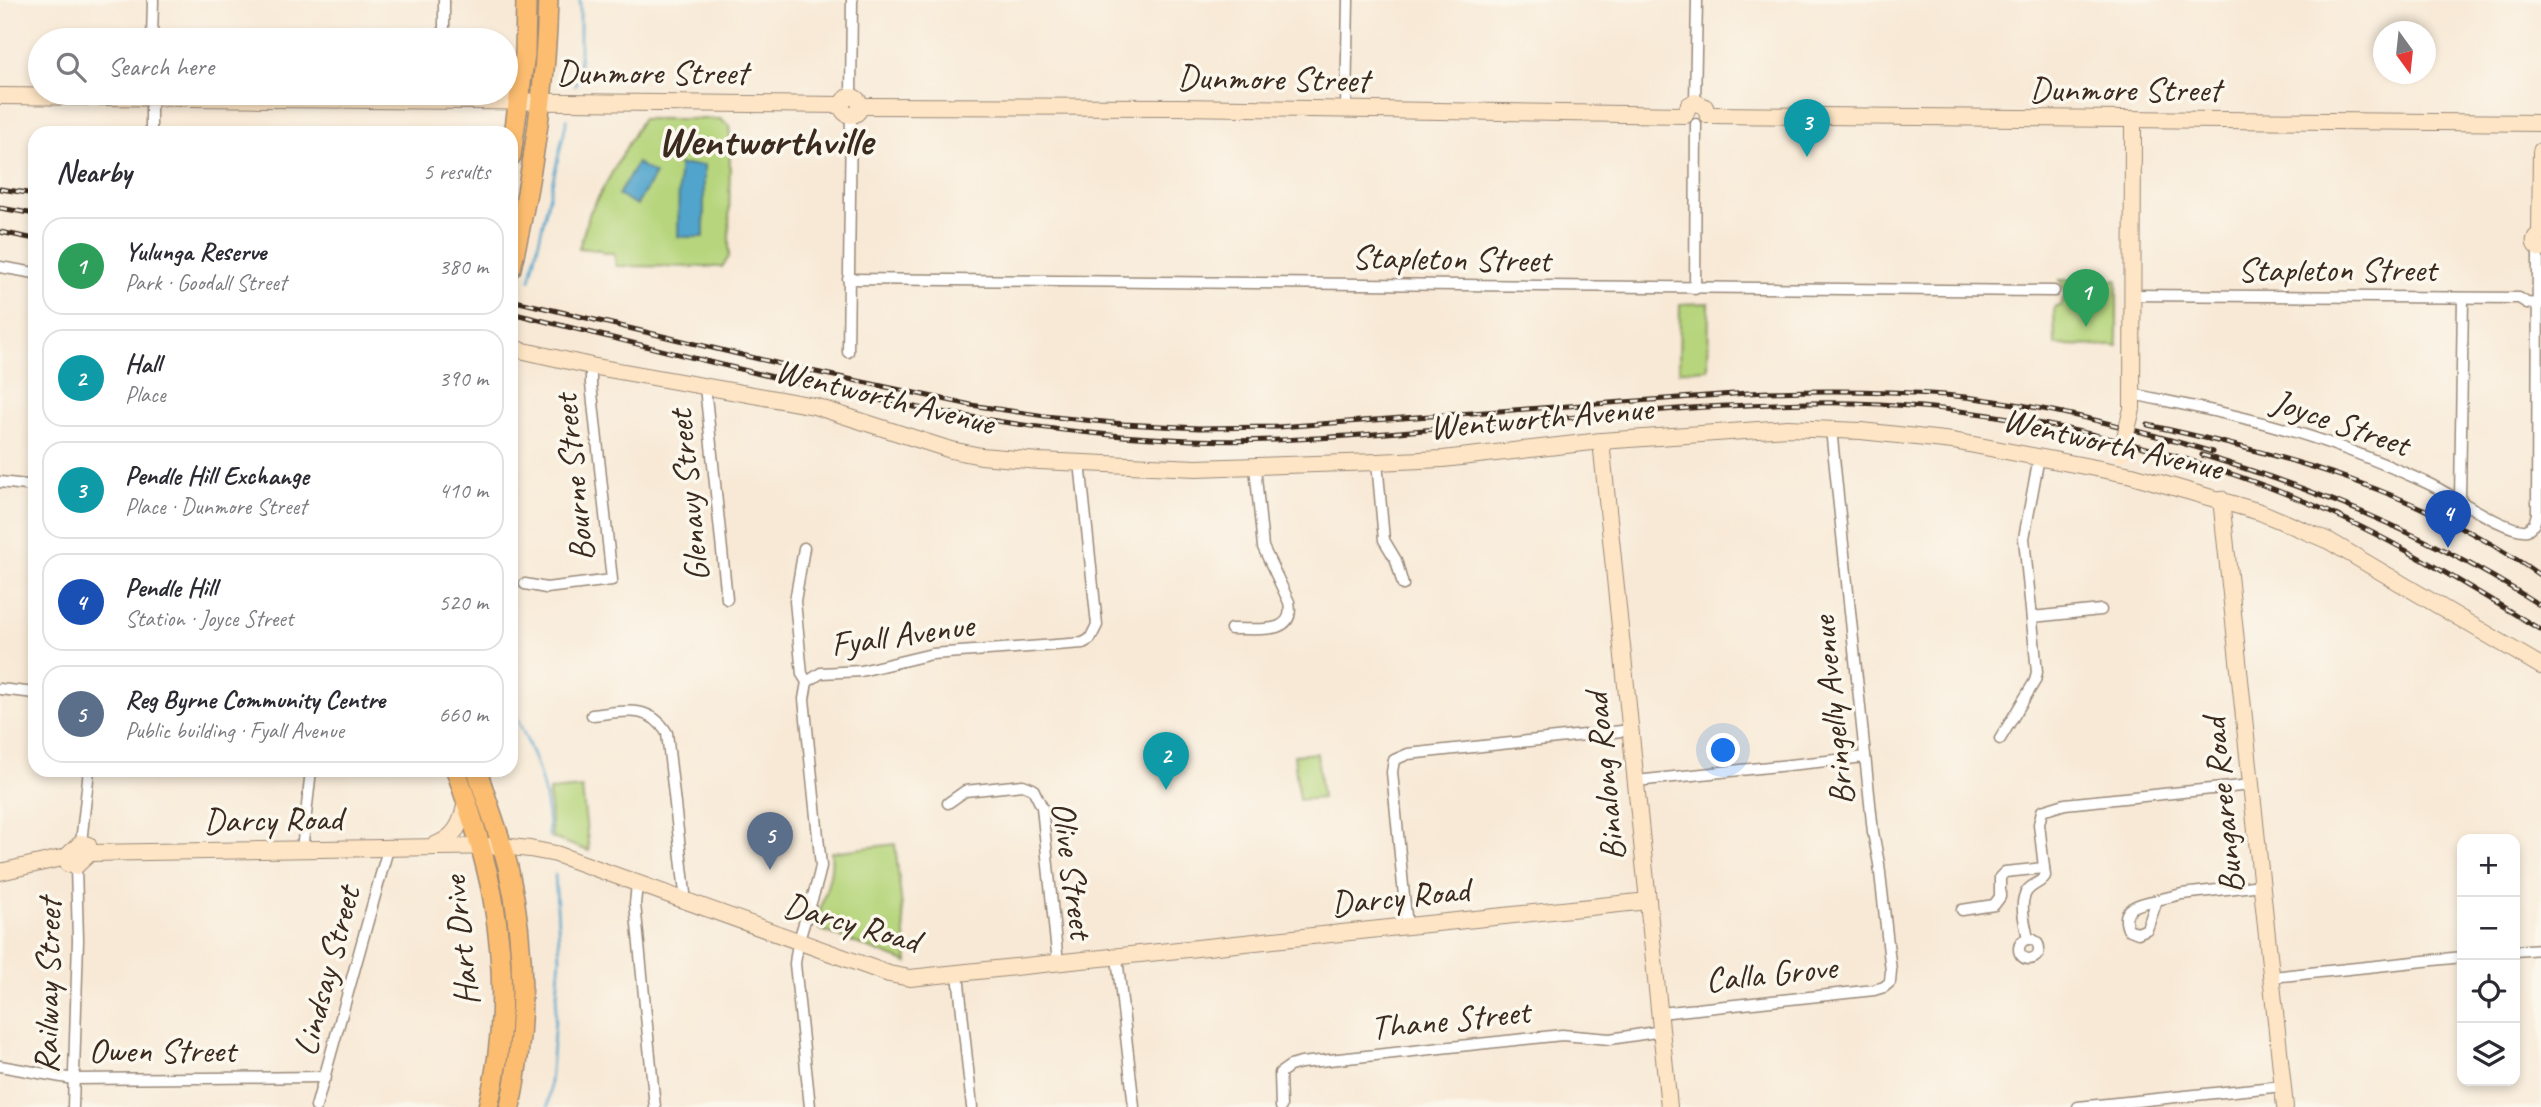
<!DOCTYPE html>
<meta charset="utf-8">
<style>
body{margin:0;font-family:Caveat,sans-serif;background:#f7f7f7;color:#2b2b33}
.controls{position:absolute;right:21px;bottom:21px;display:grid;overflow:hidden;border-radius:14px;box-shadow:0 4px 10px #0003}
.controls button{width:63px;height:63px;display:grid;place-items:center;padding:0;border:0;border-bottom:2px solid #e1e1e2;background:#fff;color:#2b2b33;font:35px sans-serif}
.compass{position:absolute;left:2373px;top:21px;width:63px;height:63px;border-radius:50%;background:#fff;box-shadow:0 4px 10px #0003;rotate:165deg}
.you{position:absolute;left:1724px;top:751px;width:24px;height:24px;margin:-18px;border:5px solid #fff;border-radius:50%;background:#1a73e8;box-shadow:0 0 0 10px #1a73e833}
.badge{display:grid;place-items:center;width:46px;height:46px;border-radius:50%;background:#7c3aed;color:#fff;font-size:23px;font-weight:700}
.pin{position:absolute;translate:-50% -58px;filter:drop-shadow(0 2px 4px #0008)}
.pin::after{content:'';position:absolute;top:37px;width:24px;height:21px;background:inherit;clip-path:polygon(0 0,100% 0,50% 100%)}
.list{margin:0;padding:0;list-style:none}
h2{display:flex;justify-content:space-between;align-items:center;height:91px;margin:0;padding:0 28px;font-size:30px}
h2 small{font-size:23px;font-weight:400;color:#7c7c81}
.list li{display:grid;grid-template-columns:46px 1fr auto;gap:21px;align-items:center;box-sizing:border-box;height:98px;margin:0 14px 14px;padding:0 14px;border:2px solid #e1e1e2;border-radius:21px}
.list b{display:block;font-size:26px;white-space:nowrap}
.list p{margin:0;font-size:23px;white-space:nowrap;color:#7c7c81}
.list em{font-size:23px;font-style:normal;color:#7c7c81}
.icon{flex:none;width:38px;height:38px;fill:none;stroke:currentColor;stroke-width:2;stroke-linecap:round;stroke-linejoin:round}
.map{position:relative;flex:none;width:2541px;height:1107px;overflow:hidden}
.search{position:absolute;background:#fff;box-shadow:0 4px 10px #0003;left:28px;top:28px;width:490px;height:77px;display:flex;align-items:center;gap:18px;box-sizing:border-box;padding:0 24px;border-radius:38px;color:#7c7c81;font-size:26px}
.panel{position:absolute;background:#fff;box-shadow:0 4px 10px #0003;left:28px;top:126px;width:490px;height:651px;border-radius:21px}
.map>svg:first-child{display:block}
.green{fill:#b6d57c;stroke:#78804d;stroke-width:2}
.water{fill:#51a4cc;stroke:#466775;stroke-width:2}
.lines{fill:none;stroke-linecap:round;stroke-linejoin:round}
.stream{stroke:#51a4cc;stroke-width:2.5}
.street-casing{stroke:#9a8a7a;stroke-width:13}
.secondary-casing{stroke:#9a8a7a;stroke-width:18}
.highway-casing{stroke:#9a8a7a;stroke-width:22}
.street{stroke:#fff;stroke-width:10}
.secondary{stroke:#fee5c5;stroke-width:16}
.highway{stroke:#fcbd6f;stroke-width:19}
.rail-casing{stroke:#3b2a1e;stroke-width:5}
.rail{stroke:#fbf7ec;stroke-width:2.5;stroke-dasharray:8;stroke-linecap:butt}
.secondary-bridge-casing{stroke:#9a8a7a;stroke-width:18;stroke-linecap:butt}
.secondary-bridge{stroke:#fee5c5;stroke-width:16}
.labels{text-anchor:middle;stroke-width:7;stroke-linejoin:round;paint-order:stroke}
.street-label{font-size:35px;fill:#3b2a1e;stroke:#fbf7ec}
.district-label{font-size:42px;font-weight:bold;fill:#3b2a1e;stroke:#fbf7ec}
</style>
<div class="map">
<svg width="2541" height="1107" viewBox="0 0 2541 1107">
<rect width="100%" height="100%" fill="#fbf7ec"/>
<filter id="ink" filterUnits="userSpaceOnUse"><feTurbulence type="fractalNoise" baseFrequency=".0143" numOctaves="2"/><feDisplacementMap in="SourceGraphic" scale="14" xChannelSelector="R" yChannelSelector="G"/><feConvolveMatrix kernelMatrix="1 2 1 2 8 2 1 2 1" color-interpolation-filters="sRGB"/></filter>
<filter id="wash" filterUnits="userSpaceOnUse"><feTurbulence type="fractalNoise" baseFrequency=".00686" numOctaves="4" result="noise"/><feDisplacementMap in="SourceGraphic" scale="28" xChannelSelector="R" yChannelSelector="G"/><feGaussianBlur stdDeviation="1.57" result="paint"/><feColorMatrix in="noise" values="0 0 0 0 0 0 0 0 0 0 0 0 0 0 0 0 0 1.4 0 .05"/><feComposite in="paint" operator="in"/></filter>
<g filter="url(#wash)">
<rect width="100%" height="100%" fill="#f8e9d6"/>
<g class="green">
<path d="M642,119h78l10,7 -1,131 -7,10 -106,-1 -2,-13h-11l-3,-3 -21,-2 11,-36z"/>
<path d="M2060,280h57v66l-62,-1 -1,-37 7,-3 5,-12z"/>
<path d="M1709,303l-1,66 -29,2 1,-67z"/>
<path d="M1317,753l5,45 -23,2 -5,-45z"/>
<path d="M582,788l7,63 -37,-13 -3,-47z"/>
<path d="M895,844l13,119 -89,-34c-3,-24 16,-48 12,-77z"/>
</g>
<g class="water">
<path d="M637,163l18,11 -18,31 -19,-10z"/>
<path d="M679,165h25v72h-26z"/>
</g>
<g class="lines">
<g class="stream">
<path d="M575,86l5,-28v-58"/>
<path d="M530,280l37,-161"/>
<path d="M511,705c22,48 37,79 38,132"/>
<path d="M548,1107l12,-150 -5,-82"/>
</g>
</g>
</g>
<g filter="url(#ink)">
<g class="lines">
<defs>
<g id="street">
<path d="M444,0v40"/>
<path d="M152,40l1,-40"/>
<path d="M151,93v40"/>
<path d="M851,98l1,-98"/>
<path d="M1695,102l2,-102"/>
<path d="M1346,110l2,-110"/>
<path d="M0,267l35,6"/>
<path d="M848,279l1206,12"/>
<path d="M1695,289l1,-165"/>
<path d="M2132,295l387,3 8,5 12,1"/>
<path d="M848,352l3,-237"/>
<path d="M705,387l22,212"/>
<path d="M2132,394c48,10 98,19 146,33 51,14 101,34 149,56 23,10 79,50 100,47l7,-6 3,-10 1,-265"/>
<path d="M1377,462l7,78 12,20 7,25"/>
<path d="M0,482l35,4"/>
<path d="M2460,500l3,-202"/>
<path d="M804,548l-9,53 7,73 5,8"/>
<path d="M525,584l21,4 66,-8 -21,-196v-18"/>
<path d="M2032,617l69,-7"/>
<path d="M1231,629c24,-1 65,8 58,-27l-26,-55 -8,-80"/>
<path d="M0,689l35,4"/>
<path d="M592,715c30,-3 57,-12 75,18l19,169"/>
<path d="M2000,739l35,-58 2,-9 -13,-134 15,-81"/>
<path d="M1636,781l229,-24"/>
<path d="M948,803l17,-12 58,-6 10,4 9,18 16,156"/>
<path d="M81,843l8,-73"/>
<path d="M302,850l9,-80"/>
<path d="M637,884l-2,20 20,203"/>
<path d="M2157,900c-16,3 -38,7 -29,29l10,4 9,-4 10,-29 25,-6 80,-9"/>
<path d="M1962,910l32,-5 6,-8v-20l5,-5 39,-4"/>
<path d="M1407,927l-15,-155 2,-12 14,-6 223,-24"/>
<path d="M2028,939c-2,-13 -10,-36 -1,-48 5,-7 13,-7 18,-15l-6,-52 3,-13 23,-7 186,-19"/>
<circle cx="2029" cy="949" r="10"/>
<path d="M2515,951l26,-2"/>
<path d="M1117,957l17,150"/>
<path d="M958,974l14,133"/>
<path d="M2272,977l190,-20"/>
<path d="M1660,1013l214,-23 10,-3 6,-5 1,-11 -12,-107 -6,-32 -42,-403"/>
<path d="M0,1066l73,13 253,-2"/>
<path d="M73,1107l5,-167 -2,-74"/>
<path d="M316,1107l72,-258"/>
<path d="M810,1107l-15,-143c3,-34 20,-65 26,-98l-17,-167 3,-17 14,-9 40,-2 71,-17 151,-11 7,-4 7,-14 -17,-163"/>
<path d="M1281,1107l-1,-34 10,-7 11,-3 261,-28 48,4 52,-8"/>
<path d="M2078,1107l205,-21"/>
</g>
<g id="secondary">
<path d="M0,96l842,9"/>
<circle cx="851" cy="106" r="9"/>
<path d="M860,106l317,1 508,8"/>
<path d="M1685,115l4,-10 6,-3 10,5 3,8"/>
<path d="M1708,115l833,8"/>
<path d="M2540,233l1,-82"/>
<path d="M2541,233l-5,4c-3,5 -1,10 5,12"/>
<path d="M511,348l80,18 223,40 137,44 30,6 58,5 157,7 181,-6 66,-3 158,-18 186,-13 74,3 92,10 179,34 128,37 69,29 212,125"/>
<path d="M2132,409l1,-288"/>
<path d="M1601,441l68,666"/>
<path d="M2221,499l64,608"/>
<path d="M432,846c24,-8 30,-22 34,-46"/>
<path d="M90,853l411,-7 29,3 26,5 333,120 21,4 738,-77"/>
<path d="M66,857l15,-14 7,2 2,8"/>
<path d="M66,857l2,7 8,2 14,-13"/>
<path d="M0,872l66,-15"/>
</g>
<g id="highway">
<path d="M511,156l14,-102 1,-54"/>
<path d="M511,268c21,-89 35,-177 37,-268"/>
<path d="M456,770c14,42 29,85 37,129 12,68 12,141 -5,208"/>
<path d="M477,770c10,33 23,65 31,97 18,79 18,161 2,240"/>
</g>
</defs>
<use href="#street" class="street-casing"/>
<use href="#secondary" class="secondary-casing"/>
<use href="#highway" class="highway-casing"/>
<use href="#street" class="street"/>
<use href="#secondary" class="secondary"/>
<use href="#highway" class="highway"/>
<defs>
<g id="rail">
<path d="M0,189l35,5"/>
<path d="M0,208l35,6"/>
<path d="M0,232l35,7"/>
<path d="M511,300l286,68 174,37 74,11 79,8 75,4 79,-1 470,-34c66,-3 131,-3 197,2 91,8 180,31 267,57"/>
<path d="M511,313c224,54 449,119 680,127 73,3 147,-3 220,-9 133,-10 266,-26 399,-28 166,-3 347,37 501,101 79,33 157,82 230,126"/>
<path d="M2148,425c142,31 272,66 393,151"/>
<path d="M2202,455c120,36 234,83 339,151"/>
</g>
</defs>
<use href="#rail" class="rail-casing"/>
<use href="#rail" class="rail"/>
<defs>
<path id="secondary-bridge" d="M2121,453l11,-44"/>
</defs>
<use href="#secondary-bridge" class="secondary-bridge-casing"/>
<use href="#secondary-bridge" class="secondary-bridge"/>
</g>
</g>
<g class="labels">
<g class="street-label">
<text x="652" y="84">Dunmore Street</text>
<text transform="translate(1273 78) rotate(1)" y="12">Dunmore Street</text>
<text x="2125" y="101">Dunmore Street</text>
<text transform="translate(1451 258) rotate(1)" y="12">Stapleton Street</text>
<text x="2337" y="281">Stapleton Street</text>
<text transform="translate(885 396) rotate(14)" y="12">Wentworth Avenue</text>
<text transform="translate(1541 417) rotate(-5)" y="12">Wentworth Avenue</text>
<text transform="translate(2341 422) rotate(19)" y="12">Joyce Street</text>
<text transform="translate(2113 443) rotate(13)" y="12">Wentworth Avenue</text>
<text transform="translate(573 478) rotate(-96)" y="12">Bourne Street</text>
<text transform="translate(688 496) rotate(-96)" y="12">Glenavy Street</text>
<text transform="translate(902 634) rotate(-8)" y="12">Fyall Avenue</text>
<text transform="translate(1832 711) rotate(-96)" y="12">Bringelly Avenue</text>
<text transform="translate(1604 777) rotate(-96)" y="12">Binalong Road</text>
<text transform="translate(2222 806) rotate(-96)" y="12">Bungaree Road</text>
<text transform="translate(273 819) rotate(-1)" y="12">Darcy Road</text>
<text transform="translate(1073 870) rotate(82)" y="12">Olive Street</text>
<text transform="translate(1400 896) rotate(-6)" y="12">Darcy Road</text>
<text transform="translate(852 922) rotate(16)" y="12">Darcy Road</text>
<text transform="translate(460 941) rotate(-96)" y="12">Hart Drive</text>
<text transform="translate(326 971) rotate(-75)" y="12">Lindsay Street</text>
<text transform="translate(1771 973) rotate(-6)" y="12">Calla Grove</text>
<text transform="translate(47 986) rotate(-89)" y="12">Railway Street</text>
<text transform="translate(1450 1019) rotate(-6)" y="12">Thane Street</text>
<text x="162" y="1062">Owen Street</text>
</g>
<g class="district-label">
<text x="765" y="155">Wentworthville</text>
</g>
</g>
</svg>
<div class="controls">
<button>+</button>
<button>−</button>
<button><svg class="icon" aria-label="locate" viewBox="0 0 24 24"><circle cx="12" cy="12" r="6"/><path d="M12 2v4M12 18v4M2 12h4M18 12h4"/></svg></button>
<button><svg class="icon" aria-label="layers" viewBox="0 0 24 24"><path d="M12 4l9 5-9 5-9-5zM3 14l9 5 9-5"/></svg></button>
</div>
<svg class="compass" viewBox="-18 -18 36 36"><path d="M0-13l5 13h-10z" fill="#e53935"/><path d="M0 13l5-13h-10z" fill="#7c7c81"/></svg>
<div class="you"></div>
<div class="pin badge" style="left:2086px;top:327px;background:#2e9e5b">1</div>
<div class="pin badge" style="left:1166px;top:790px;background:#0f9aa8">2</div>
<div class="pin badge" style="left:1807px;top:157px;background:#0f9aa8">3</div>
<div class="pin badge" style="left:2448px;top:548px;background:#1a4fb4">4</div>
<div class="pin badge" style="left:770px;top:870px;background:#5c6f8a">5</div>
<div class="search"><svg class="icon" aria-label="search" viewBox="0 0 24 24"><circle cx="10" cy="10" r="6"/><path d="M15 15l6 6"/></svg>Search here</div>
<section class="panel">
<h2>Nearby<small>5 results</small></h2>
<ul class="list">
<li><span class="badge" style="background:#2e9e5b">1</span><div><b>Yulunga Reserve</b><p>Park · Goodall Street</p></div><em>380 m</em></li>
<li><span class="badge" style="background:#0f9aa8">2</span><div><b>Hall</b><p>Place</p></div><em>390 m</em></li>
<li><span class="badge" style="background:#0f9aa8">3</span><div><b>Pendle Hill Exchange</b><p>Place · Dunmore Street</p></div><em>410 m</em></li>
<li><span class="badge" style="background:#1a4fb4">4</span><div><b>Pendle Hill</b><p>Station · Joyce Street</p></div><em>520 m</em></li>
<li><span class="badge" style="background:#5c6f8a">5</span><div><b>Reg Byrne Community Centre</b><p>Public building · Fyall Avenue</p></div><em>660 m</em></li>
</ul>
</section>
</div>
